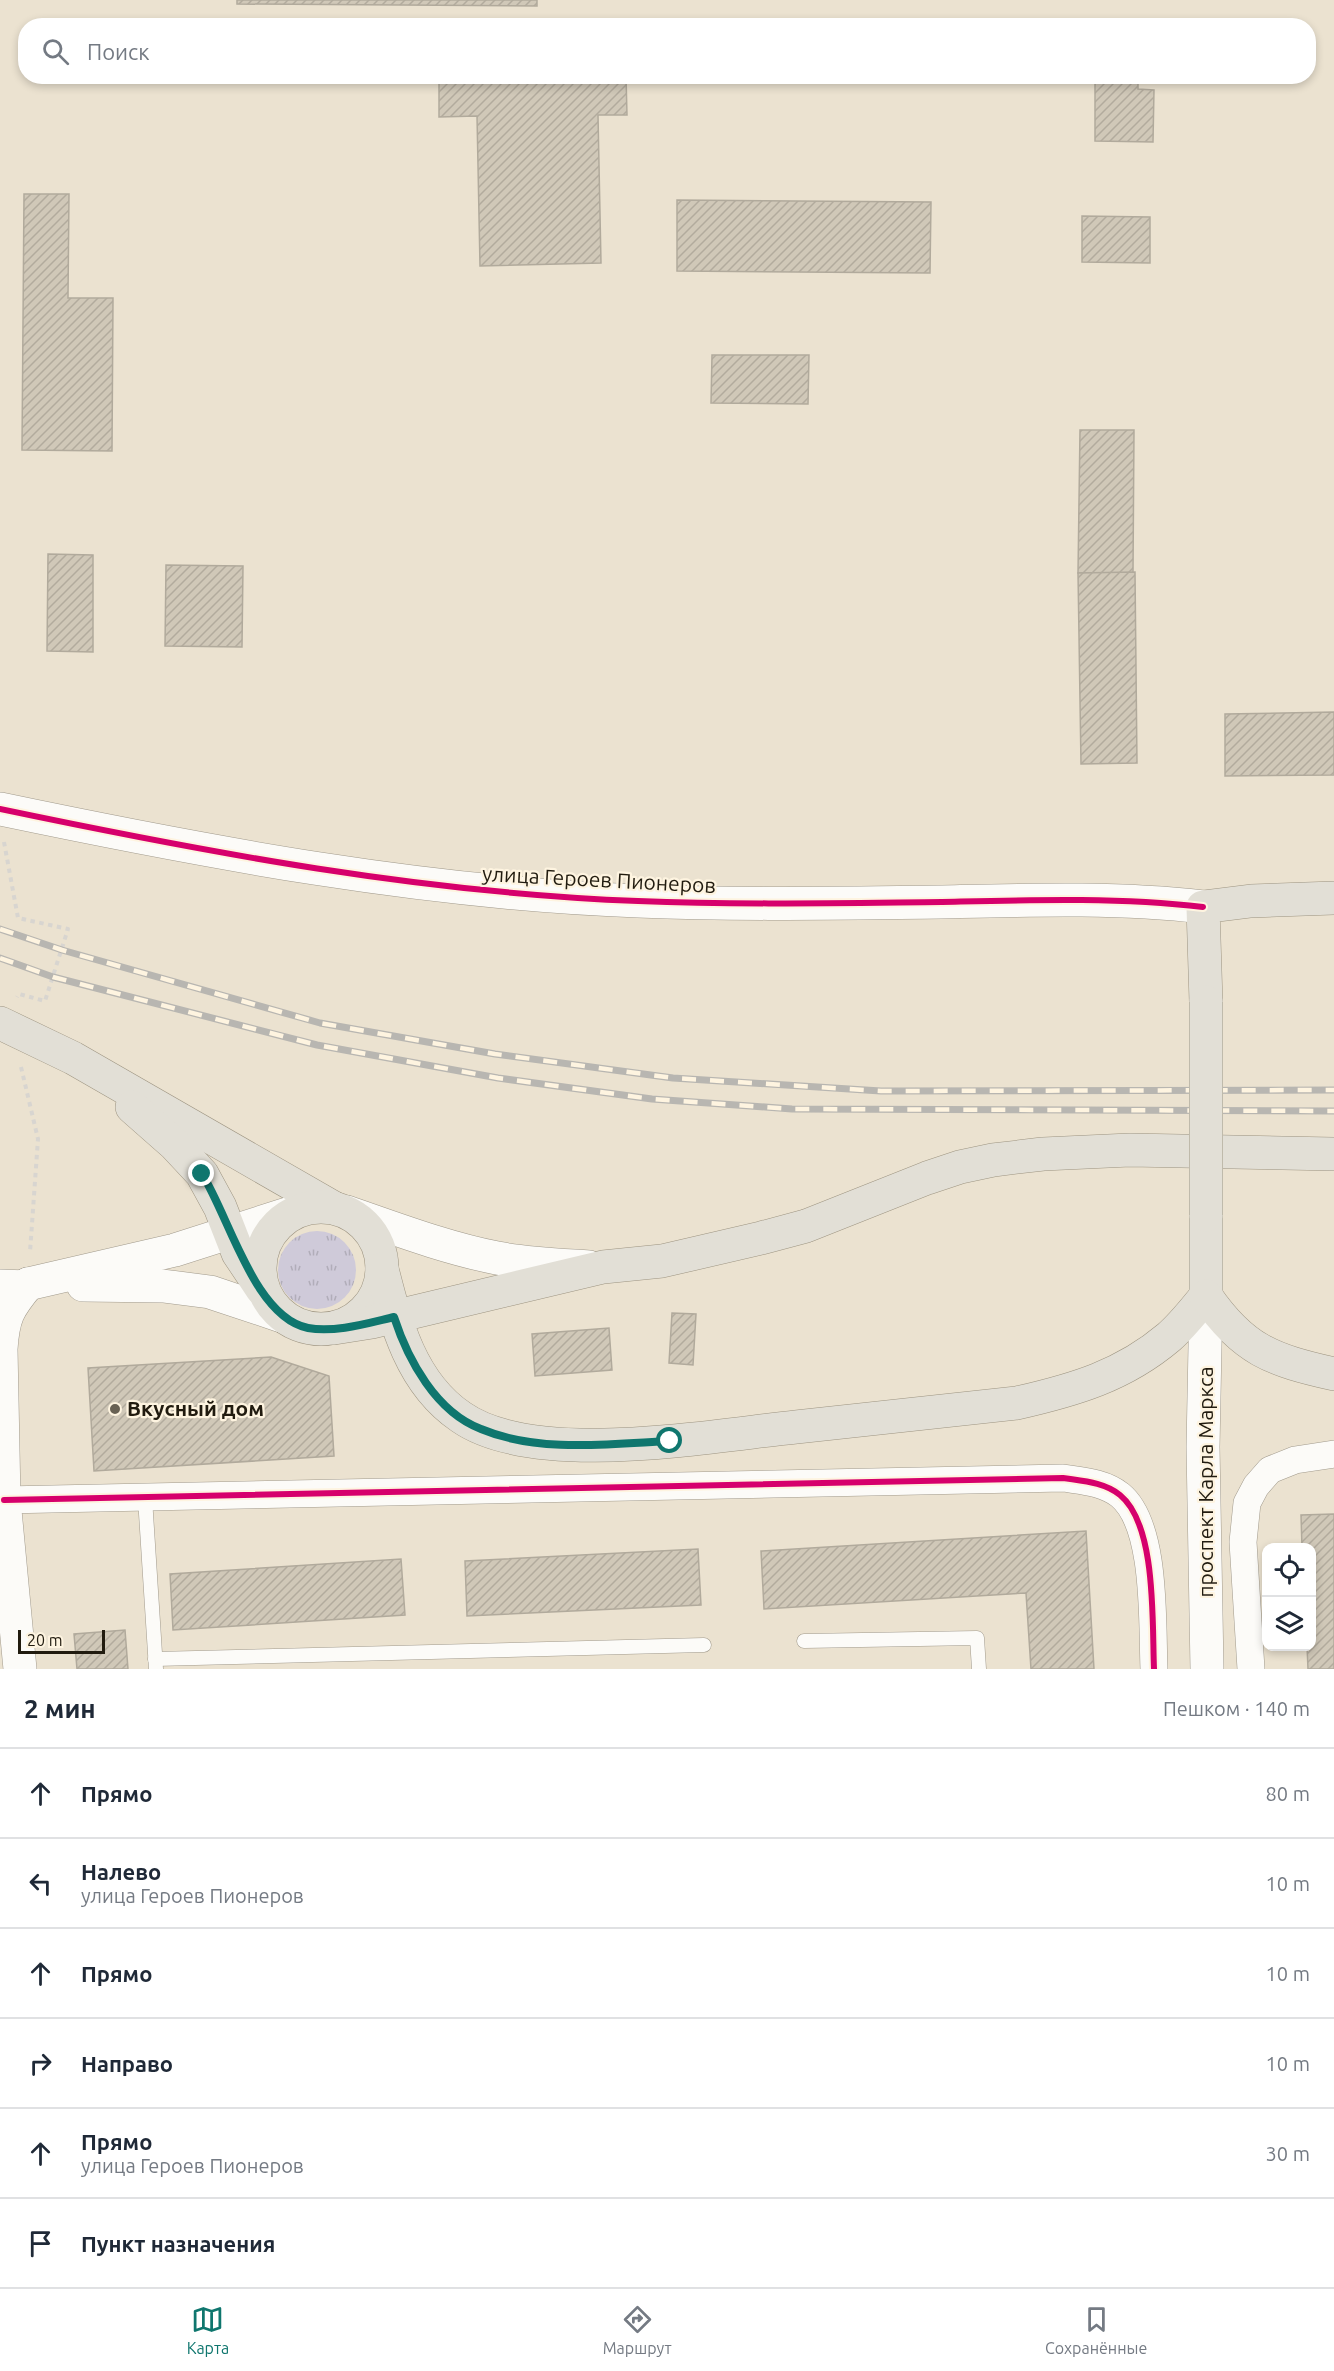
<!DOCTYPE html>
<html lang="ru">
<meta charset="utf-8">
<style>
body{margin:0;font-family:Ubuntu,sans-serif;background:#f2f2f3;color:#1f2937}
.controls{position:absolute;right:18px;bottom:18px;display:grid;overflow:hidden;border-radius:12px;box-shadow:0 3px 9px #0003}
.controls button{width:54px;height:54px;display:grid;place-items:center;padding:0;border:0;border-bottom:2px solid #e0e1e3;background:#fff;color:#1f2937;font:30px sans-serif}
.scale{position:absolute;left:18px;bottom:15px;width:87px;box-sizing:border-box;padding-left:6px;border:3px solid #211b0f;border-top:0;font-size:16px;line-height:21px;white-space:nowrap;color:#211b0f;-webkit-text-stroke:4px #fef4e0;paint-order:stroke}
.stop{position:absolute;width:18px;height:18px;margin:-14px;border:4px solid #0f766e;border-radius:50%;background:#fff}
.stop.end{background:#0f766e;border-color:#fff;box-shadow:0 2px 6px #0008}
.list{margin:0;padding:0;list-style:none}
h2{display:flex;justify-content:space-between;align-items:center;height:78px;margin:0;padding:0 24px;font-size:26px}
h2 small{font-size:20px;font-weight:400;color:#747a83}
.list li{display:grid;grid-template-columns:39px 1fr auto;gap:18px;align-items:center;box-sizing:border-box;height:90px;padding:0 24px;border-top:2px solid #e0e1e3}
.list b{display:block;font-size:22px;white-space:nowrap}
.list p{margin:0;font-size:20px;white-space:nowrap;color:#747a83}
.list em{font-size:20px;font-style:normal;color:#747a83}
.icon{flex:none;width:33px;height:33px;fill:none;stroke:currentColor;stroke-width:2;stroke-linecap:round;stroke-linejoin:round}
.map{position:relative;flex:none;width:1334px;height:1669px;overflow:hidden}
.search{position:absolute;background:#fff;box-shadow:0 3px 9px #0003;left:18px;right:18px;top:18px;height:66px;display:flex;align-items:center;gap:15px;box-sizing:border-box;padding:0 21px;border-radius:24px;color:#747a83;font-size:22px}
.sheet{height:618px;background:#fff}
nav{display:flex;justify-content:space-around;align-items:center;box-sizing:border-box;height:84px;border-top:2px solid #e0e1e3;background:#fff;font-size:16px;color:#747a83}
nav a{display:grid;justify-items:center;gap:3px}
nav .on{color:#0f766e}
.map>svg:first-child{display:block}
.grass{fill:url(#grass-tufts)}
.building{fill:url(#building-hatch);stroke:#b1aa9c;stroke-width:1.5}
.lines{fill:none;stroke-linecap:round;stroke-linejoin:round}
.service-casing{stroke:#a19a8c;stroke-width:15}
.minor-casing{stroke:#a19a8c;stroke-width:28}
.tertiary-casing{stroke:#a19a8c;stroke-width:34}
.primary-casing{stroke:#9d9481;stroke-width:34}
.path{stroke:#d8d5d0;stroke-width:4;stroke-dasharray:4.5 4.5;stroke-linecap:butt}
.service{stroke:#fcfbf8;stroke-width:14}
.minor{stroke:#fcfbf8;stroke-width:27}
.tertiary{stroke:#fcfbf8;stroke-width:33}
.primary{stroke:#e2dfd6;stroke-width:33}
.rail-casing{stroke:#b8b6b1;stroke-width:7}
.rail{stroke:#fef4e0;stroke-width:4.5;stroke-dasharray:14;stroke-linecap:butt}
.primary-bridge-casing{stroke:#9d9481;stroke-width:34;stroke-linecap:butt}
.primary-bridge{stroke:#e2dfd6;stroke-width:33}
.cycleway-casing{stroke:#fef4e0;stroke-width:10}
.cycleway{stroke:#d6006c;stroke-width:6}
.route{stroke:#0f766e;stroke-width:8}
.poi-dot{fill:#686153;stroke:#fef4e0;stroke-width:2}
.labels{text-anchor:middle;stroke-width:4.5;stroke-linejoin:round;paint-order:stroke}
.street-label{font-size:21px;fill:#211b0f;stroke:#fef4e0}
.poi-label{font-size:21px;font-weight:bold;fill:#211b0f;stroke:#fef4e0;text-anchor:start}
</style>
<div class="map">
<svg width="1334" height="1669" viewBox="0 0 1334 1669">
<defs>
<pattern id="grass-tufts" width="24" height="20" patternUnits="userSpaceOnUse" patternTransform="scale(1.5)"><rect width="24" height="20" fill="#cfcad9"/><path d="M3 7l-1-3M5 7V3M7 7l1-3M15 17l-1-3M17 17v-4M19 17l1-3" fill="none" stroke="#b1adb9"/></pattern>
<pattern id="building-hatch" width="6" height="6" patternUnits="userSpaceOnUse" patternTransform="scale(1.5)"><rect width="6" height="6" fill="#d0c8b8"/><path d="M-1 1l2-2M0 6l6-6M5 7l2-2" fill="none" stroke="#b2ab9d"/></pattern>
</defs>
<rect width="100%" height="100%" fill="#ebe2d0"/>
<circle class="grass" cx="317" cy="1270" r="39"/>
<g class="building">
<path d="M237,0h300v6l-300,-2z"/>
<path d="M439,76h187l1,39h-29l3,148 -121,3 -3,-150 -38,1z"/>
<path d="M1095,76h43v13l16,1 -1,52 -58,-1z"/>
<path d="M24,194h45l-1,104h45l-1,153 -90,-1z"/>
<path d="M677,200l254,2 -1,71 -253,-2z"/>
<path d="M1082,216l68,1v46l-68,-1z"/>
<path d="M712,355h97l-1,49 -97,-1z"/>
<path d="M1080,430h54l-1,143h-55z"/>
<path d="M48,554l45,1v97l-46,-1z"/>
<path d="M166,565l77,1 -1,81 -77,-1z"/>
<path d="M1135,572l2,191 -56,1 -3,-191z"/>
<path d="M1334,712v63l-109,1v-62z"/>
<path d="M672,1313l24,1 -3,51 -24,-2z"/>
<path d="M609,1328l3,42 -77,6 -3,-42z"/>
<path d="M271,1357l58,19 5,80 -240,15 -6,-103z"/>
<path d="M1334,1514v155h-26l-1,-23h5v-98h-10l-1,-33z"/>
<path d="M1086,1531l8,138h-63l-5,-76 -262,16 -3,-58z"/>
<path d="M698,1549l3,56 -234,11 -2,-55z"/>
<path d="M401,1559l4,56 -232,15 -3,-56z"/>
<path d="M125,1630l3,39h-51l-3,-35z"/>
</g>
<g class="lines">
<defs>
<g id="service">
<path d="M145,1498l11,171"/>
<path d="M804,1641l173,-3 2,31"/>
<path d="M155,1659l549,-14"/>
</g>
<g id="minor">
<path d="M0,1283l28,1"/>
<path d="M4,1500l1059,-22c19,3 41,4 57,17 37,30 32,129 34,174"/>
<path d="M1251,1669l-8,-127 4,-39 9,-17 14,-16 25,-10 39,-6"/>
</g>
<g id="tertiary">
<path d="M0,809c210,44 423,84 638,92 101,4 203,2 304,1 87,-2 174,-5 261,5"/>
<path d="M347,1212c49,17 99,36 150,46 31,6 61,7 92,9"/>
<path d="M28,1284l147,-34 128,-41"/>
<path d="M83,1285l80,1 47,6 72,24"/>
<path d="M1206,1296l-3,151 4,222"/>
<path d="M20,1669l-16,-169 -3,-151c2,-32 7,-41 27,-65"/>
</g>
<g id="primary">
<path d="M1206,1002l-3,-95 48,-6 83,-3"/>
<path d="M0,1023l73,35 261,150"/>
<path d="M132,1107l42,37 28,30 18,33 18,46 24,36"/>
<circle cx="321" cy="1268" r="61"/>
<path d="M1206,1215v81"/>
<path d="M382,1269c14,55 29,114 79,148 73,51 248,19 335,10 73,-8 147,-16 221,-24 57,-13 106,-27 152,-66 14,-12 26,-28 37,-41"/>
<path d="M1206,1296c37,54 66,64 128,78"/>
<path d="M334,1328l38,-6 231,-55 59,-6 99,-23 45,-12 121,-48 33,-11 33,-7 50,-6 87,-4 204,4"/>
</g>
</defs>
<use href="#service" class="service-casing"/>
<use href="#minor" class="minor-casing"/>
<use href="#tertiary" class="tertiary-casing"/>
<use href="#primary" class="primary-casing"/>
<g class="path">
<path d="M4,842l14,76 50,11 -23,72 -26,-7 -2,3"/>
<path d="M21,1067l17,72 -8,113"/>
</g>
<use href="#service" class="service"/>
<use href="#minor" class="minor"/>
<use href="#tertiary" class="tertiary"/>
<use href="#primary" class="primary"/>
<defs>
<g id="rail">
<path d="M0,929l62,21 258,73 175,31 178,24 208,13 453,-1"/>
<path d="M0,958l53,19 264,68 181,33 154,21 140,10 542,2"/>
</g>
</defs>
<use href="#rail" class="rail-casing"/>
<use href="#rail" class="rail"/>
<defs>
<path id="primary-bridge" d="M1206,1002v213"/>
</defs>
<use href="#primary-bridge" class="primary-bridge-casing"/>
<use href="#primary-bridge" class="primary-bridge"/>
<defs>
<g id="cycleway">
<path d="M0,809c210,44 423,84 638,92 101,4 203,2 304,1 87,-2 174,-5 261,5"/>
<path d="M4,1500l1059,-22c19,3 41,4 57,17 37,30 32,129 34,174"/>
</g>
</defs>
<use href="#cycleway" class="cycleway-casing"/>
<use href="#cycleway" class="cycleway"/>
</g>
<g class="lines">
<path class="route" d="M202,1174c27,42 52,143 106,154 27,5 60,-5 86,-11 14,43 42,95 87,112 57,24 129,15 189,12"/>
</g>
<circle class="poi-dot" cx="115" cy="1409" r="6"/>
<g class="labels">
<g class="street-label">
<text transform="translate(599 880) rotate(3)" y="7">улица Героев Пионеров</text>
<text transform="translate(1206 1482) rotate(-90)" y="7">проспект Карла Маркса</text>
</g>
<g class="poi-label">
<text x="127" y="1416">Вкусный дом</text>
</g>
</g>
</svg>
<div class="controls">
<button><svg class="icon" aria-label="locate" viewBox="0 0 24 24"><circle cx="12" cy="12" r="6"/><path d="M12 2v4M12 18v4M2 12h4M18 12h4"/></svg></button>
<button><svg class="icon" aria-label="layers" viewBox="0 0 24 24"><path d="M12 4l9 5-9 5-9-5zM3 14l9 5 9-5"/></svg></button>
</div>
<div class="scale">20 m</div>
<div class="stop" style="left:670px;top:1441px"></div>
<div class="stop end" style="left:202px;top:1174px"></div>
<div class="search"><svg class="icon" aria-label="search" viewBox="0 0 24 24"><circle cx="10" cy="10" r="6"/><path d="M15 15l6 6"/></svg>Поиск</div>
</div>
<section class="sheet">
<h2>2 мин<small>Пешком · 140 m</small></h2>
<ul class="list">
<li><svg class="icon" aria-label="ahead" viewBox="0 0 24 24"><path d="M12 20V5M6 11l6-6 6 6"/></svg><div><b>Прямо</b></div><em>80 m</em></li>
<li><svg class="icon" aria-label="left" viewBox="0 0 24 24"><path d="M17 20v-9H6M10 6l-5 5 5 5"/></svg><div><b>Налево</b><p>улица Героев Пионеров</p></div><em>10 m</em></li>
<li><svg class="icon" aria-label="ahead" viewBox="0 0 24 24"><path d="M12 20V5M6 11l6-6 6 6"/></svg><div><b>Прямо</b></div><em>10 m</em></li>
<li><svg class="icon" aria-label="right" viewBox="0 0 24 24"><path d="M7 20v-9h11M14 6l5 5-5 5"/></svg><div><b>Направо</b></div><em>10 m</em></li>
<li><svg class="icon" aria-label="ahead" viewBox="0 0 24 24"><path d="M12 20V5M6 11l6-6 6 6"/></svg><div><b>Прямо</b><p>улица Героев Пионеров</p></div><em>30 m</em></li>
<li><svg class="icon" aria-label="arrive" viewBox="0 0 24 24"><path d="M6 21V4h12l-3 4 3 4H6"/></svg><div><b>Пункт назначения</b></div></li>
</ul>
</section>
<nav>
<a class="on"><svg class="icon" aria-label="map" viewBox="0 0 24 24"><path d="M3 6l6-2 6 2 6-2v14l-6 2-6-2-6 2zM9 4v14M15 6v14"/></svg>Карта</a>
<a><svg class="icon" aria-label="directions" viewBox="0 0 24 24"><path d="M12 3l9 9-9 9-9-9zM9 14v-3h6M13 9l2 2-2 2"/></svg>Маршрут</a>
<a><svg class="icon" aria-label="saved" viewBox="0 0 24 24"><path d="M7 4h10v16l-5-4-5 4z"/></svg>Сохранённые</a>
</nav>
